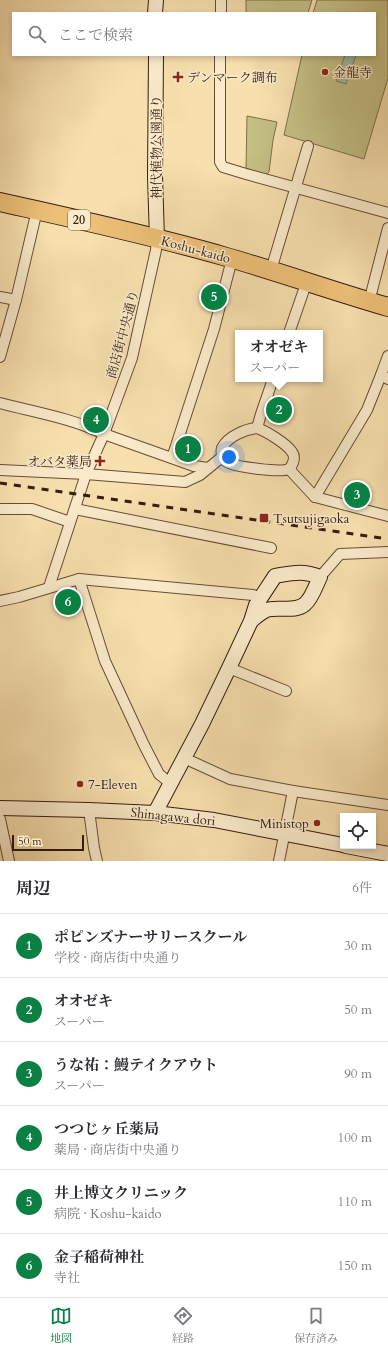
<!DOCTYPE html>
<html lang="ja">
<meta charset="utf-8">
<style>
body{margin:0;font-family:Cardo,"Noto Serif JP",serif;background:#f7f7f7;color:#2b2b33}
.controls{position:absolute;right:12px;bottom:12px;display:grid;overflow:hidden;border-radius:0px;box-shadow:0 2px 6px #0003}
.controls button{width:36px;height:36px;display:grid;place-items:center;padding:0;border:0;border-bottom:1px solid #e1e1e2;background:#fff;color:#2b2b33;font:20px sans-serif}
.scale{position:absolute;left:12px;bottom:10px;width:72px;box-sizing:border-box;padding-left:4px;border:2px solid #361c11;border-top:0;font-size:11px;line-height:14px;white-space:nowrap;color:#361c11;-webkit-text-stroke:3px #faeaca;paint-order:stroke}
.you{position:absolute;left:229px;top:457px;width:14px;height:14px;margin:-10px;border:3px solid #fff;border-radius:50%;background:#1a73e8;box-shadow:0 0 0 6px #1a73e833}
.badge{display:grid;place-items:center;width:26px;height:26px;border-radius:50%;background:#0b8043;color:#fff;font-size:13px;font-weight:700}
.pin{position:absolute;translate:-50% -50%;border:2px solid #fff;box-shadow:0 1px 4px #0006}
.popup{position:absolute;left:235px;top:330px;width:88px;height:52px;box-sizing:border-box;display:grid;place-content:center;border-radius:0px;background:#fff;filter:drop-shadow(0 1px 3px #0005);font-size:13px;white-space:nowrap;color:#7c7c81}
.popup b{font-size:15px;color:#2b2b33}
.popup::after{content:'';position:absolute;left:50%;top:100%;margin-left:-8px;border:8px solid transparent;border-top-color:#fff}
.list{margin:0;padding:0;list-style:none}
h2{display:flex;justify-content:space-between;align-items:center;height:52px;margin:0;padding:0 16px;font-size:17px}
h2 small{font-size:13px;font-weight:400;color:#7c7c81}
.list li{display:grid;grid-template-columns:26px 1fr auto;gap:12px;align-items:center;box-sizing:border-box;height:64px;padding:0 16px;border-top:1px solid #e1e1e2}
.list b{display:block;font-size:15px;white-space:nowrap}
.list p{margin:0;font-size:13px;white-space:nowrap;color:#7c7c81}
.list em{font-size:13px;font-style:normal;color:#7c7c81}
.icon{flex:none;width:22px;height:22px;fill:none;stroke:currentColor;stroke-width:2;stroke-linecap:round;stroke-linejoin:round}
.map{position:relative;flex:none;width:388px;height:861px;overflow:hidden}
.search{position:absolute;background:#fff;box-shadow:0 2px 6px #0003;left:12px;right:12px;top:12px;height:44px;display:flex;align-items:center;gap:10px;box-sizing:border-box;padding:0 14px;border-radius:0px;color:#7c7c81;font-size:15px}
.sheet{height:436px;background:#fff}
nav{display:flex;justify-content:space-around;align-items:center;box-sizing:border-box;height:56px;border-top:1px solid #e1e1e2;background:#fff;font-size:11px;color:#7c7c81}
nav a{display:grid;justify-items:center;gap:2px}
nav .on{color:#0b8043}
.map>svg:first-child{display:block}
.green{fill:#c5c085;stroke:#7e6e4b}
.water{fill:#9ebda6;stroke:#747d6a}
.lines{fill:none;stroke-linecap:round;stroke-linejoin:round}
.street-casing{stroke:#664d38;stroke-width:12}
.secondary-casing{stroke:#361c11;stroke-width:16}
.highway-casing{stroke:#361c11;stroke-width:20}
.street{stroke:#faeaca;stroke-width:10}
.secondary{stroke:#faeaca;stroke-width:14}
.highway{stroke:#ecc077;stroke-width:18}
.rail{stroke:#361c11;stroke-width:3;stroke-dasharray:7 7;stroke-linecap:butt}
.poi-dot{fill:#8f2418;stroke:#faeaca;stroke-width:1.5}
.labels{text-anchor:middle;stroke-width:3;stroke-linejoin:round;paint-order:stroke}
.shield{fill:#faeaca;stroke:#715a48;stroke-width:1}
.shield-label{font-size:12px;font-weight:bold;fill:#361c11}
.poi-label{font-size:13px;fill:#361c11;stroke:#faeaca;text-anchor:start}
.street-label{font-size:13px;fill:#361c11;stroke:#faeaca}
</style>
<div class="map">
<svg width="388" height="861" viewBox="0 0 388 861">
<rect width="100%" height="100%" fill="#f7dfae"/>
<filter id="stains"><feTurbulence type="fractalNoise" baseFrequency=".005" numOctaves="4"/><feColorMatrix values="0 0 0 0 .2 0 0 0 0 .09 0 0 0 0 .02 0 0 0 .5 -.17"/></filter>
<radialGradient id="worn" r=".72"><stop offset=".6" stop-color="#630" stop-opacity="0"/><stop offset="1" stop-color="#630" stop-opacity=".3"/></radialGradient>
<g class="green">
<path d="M246,0h66l-4,13h-62z"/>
<path d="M317,0h71v78l-24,81 -80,-24 18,-80h73v-42h-62z"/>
<path d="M247,116l30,6 -4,18 -4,32 -3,3 -7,-2 -13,-5z"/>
</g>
<path class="water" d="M345,55h11l-10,29 -10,-3z"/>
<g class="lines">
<defs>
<g id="street">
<path d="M221,13v-13"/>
<path d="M220,55v107l3,5 23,7 142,39"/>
<path d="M271,270l37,-124"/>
<path d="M0,297l16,3"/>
<path d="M369,302l19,-74"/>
<path d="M289,333l18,-52"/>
<path d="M0,357l16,-57 21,-90"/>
<path d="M381,375l7,-19"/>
<path d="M0,403c34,9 72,15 104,31l90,32 14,2"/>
<path d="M257,428c9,3 30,16 35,24 4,5 1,13 -3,17 -9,4 -51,-2 -60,-6 -3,-1 -5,-3 -7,-6 0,-3 -1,-6 0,-9 6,-12 24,-19 35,-20z"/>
<path d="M257,428l4,-14 12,-35"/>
<path d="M172,458l42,-129 18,-70"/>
<path d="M289,469l26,28 73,19"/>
<path d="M0,470l86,4 99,8 15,-7 22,-18"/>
<path d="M315,497l52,-87 14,-35 7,4"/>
<path d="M0,509h32l38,13"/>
<path d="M75,509l196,39"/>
<path d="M320,577l20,-23 48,-2"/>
<path d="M79,579l26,82 39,84 15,29 12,10"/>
<path d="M49,587l37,-113 18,-40 28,-76 24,-108 1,-11"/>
<path d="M0,601l19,-4 60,-18 174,16 7,2"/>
<path d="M229,668l57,23"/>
<path d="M184,758l46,21 63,12 95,14"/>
<path d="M89,810l5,38 3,13"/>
<path d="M0,819l9,42"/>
<path d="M279,861l14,-70"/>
</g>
<g id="secondary">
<path d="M155,13l1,-13"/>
<path d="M156,55l-1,121 2,63"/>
<path d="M0,808l89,2 66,3 59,7 129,25"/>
<path d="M155,813l47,-89 27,-56 22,-47 5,-16 19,-29c17,-3 28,-6 45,1 -4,8 -8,21 -15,27 -10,9 -27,2 -39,6 -6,3 -10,7 -15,11"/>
<path d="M346,846l42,8"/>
</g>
<path id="highway" d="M0,202c75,17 150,33 223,54 56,16 110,35 165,51"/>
</defs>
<use href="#street" class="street-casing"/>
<use href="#secondary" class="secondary-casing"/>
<use href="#highway" class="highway-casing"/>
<use href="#street" class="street"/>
<use href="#secondary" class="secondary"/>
<use href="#highway" class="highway"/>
<path class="rail" d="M0,483l388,56"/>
</g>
<g class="poi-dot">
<circle cx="325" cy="72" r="4"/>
<path d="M176 71h4v4h4v4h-4v4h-4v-4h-4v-4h4z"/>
<path d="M98 455h4v4h4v4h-4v4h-4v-4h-4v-4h4z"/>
<rect x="259" y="513" width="10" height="10" rx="2"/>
<circle cx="80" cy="784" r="4"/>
<circle cx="317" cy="823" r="4"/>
</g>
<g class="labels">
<rect class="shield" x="68" y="210" width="22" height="20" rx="3"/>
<g class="shield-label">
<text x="79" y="224">20</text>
</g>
<g class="poi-label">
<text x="333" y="77">金龍寺</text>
<text x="187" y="82">デンマーク調布</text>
<text x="92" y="466" text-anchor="end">オバタ薬局</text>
<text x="273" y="523">Tsutsujigaoka</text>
<text x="88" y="789">7-Eleven</text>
<text x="309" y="828" text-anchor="end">Ministop</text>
</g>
<g class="street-label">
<text transform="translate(156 147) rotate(-90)" y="5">神代植物公園通り</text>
<text transform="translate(196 249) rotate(15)" y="5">Koshu-kaido</text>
<text transform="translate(122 334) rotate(-75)" y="5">商店街中央通り</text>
<text transform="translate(173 816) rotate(6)" y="5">Shinagawa dori</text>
</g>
</g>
<rect width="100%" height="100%" filter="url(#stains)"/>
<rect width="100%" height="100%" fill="url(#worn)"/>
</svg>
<div class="controls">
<button><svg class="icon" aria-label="locate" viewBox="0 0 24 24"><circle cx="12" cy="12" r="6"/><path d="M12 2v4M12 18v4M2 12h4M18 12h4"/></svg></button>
</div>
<div class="scale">50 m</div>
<div class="you"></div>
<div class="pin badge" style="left:188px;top:449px">1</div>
<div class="pin badge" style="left:279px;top:410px">2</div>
<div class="popup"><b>オオゼキ</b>スーパー</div>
<div class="pin badge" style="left:357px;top:495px">3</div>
<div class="pin badge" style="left:96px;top:420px">4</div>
<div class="pin badge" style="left:214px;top:297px">5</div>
<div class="pin badge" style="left:68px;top:602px">6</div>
<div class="search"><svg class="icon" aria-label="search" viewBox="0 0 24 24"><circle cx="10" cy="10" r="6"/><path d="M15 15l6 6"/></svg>ここで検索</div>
</div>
<section class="sheet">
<h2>周辺<small>6件</small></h2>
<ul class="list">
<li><span class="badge">1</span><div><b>ポピンズナーサリースクール</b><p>学校 · 商店街中央通り</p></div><em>30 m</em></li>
<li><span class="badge">2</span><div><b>オオゼキ</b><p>スーパー</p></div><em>50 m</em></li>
<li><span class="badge">3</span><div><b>うな祐：鰻テイクアウト</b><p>スーパー</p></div><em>90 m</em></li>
<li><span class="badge">4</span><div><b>つつじヶ丘薬局</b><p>薬局 · 商店街中央通り</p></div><em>100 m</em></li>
<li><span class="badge">5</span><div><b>井上博文クリニック</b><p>病院 · Koshu-kaido</p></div><em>110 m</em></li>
<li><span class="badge">6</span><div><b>金子稲荷神社</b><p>寺社</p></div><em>150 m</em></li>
</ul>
</section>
<nav>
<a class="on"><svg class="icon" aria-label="map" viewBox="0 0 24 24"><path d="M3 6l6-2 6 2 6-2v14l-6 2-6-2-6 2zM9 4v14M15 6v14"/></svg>地図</a>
<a><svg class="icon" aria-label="directions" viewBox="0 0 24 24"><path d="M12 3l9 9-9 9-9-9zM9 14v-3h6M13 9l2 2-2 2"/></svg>経路</a>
<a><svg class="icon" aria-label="saved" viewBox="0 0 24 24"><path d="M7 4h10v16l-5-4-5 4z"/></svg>保存済み</a>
</nav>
